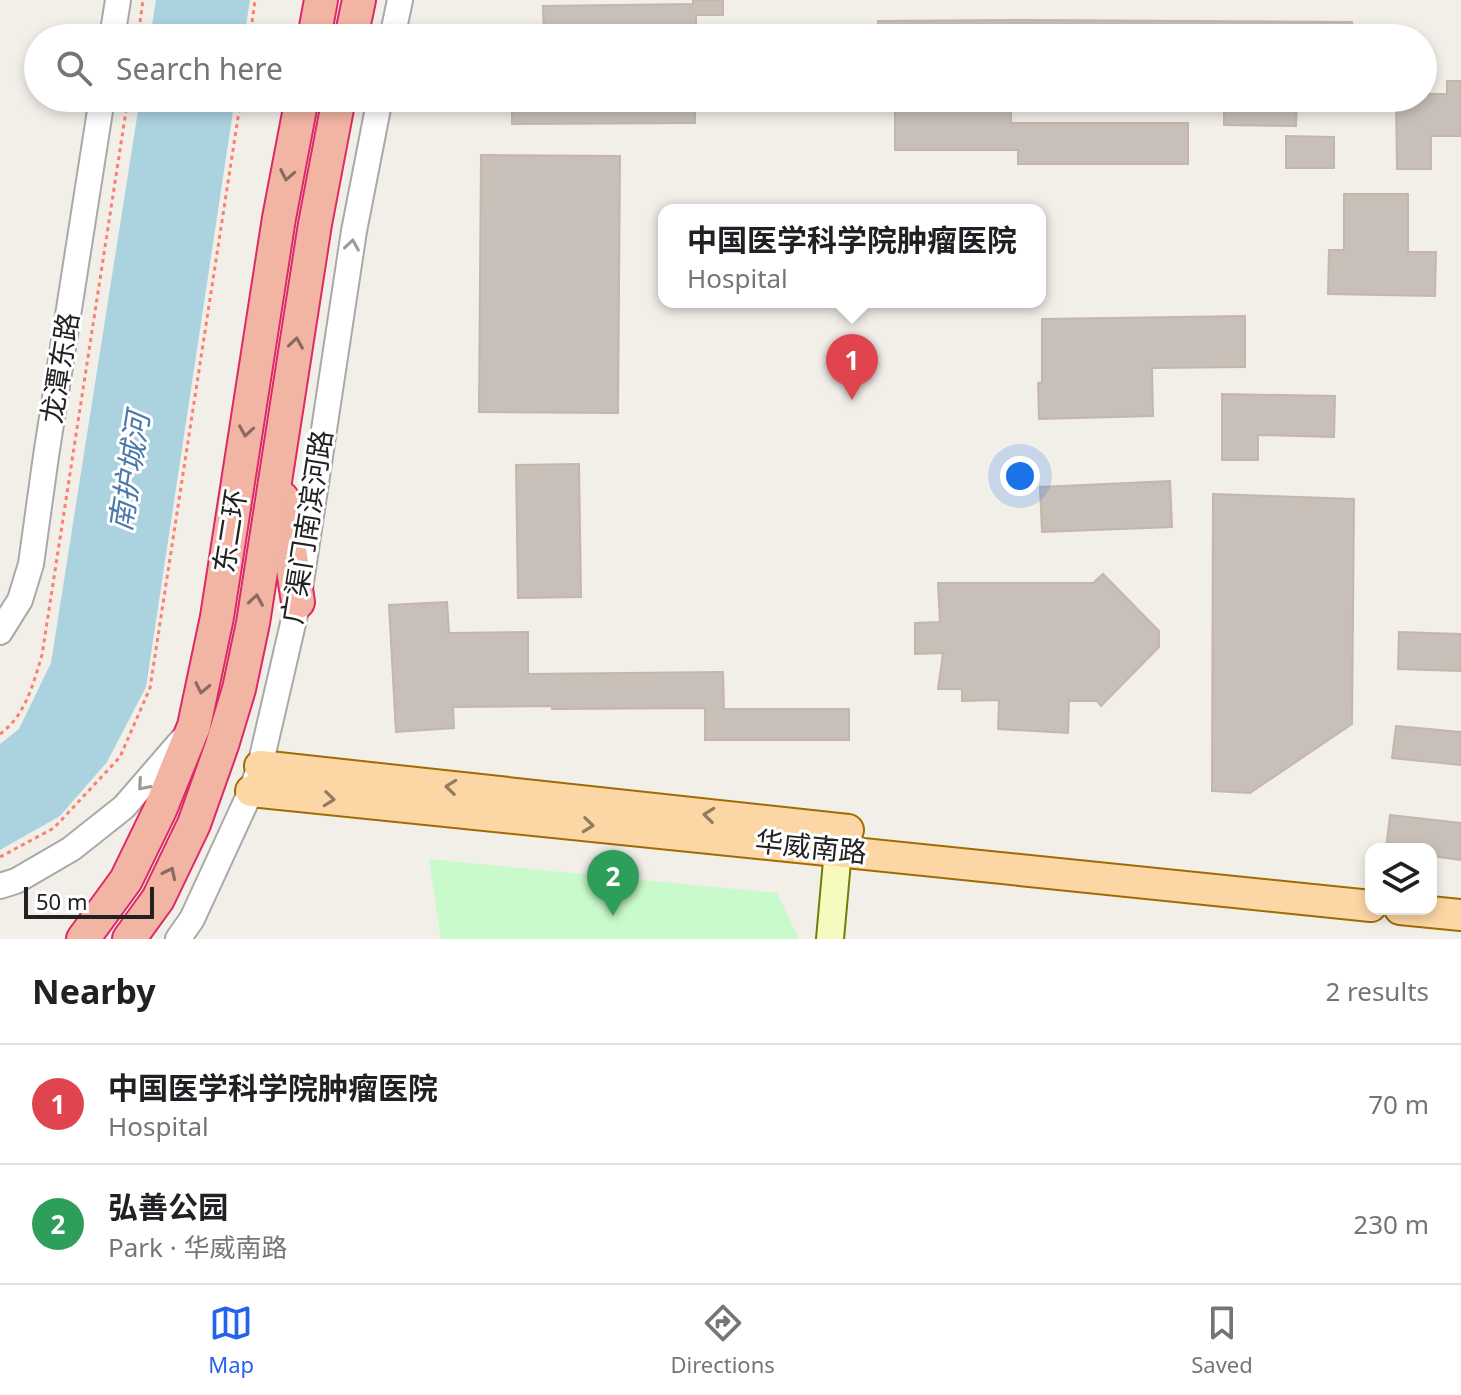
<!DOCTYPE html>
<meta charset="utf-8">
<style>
body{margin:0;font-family:"Noto Sans","Noto Sans SC",sans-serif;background:#f6f6f6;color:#202124}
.controls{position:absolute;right:24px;bottom:24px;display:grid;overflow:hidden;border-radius:16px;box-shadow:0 4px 12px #0003}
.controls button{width:72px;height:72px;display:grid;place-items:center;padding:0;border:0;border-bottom:2px solid #e0e0e0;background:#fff;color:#202124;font:40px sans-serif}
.scale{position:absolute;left:24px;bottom:20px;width:130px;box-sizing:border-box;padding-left:8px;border:4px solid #222;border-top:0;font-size:22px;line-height:28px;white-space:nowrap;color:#222;-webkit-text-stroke:6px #fff;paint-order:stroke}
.you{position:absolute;left:1020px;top:476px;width:28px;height:28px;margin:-20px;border:6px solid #fff;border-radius:50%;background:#1a73e8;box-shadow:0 0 0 12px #1a73e833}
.badge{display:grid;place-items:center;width:52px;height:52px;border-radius:50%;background:#2563eb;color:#fff;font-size:26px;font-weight:700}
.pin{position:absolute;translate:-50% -66px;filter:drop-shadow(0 2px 4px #0008)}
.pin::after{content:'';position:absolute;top:42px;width:28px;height:24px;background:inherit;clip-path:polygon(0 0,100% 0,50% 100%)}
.popup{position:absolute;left:658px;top:204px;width:388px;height:104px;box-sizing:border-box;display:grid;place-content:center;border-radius:16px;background:#fff;filter:drop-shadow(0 2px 6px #0005);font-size:26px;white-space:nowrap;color:#757577}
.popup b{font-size:30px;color:#202124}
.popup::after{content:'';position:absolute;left:50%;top:100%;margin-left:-16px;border:16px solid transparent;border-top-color:#fff}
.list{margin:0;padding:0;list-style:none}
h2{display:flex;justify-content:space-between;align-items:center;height:104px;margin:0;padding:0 32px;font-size:34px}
h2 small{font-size:26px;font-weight:400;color:#757577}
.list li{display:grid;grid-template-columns:52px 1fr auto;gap:24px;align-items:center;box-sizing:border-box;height:120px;padding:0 32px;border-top:2px solid #e0e0e0}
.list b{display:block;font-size:30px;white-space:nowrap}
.list p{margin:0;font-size:26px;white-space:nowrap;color:#757577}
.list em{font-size:26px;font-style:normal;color:#757577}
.icon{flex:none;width:44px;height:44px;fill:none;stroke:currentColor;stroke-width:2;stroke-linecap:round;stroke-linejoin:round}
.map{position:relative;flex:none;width:1461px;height:939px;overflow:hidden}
.search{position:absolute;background:#fff;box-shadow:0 4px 12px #0003;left:24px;right:24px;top:24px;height:88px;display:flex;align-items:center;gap:20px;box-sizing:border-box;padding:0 28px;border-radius:44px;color:#757577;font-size:30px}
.sheet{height:344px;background:#fff}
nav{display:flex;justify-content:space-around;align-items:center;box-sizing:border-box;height:112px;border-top:2px solid #e0e0e0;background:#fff;font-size:22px;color:#757577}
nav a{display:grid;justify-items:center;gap:4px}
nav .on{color:#2563eb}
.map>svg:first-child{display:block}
.park{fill:#c8facc}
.water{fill:#aad3df}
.building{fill:#c7bfb8;stroke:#c4b6ab;stroke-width:2}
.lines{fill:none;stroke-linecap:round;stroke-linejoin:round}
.tertiary-casing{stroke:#a9a9a9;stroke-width:28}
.secondary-casing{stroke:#707d05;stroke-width:30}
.primary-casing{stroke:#a06b00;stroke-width:34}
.trunk-casing{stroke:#dc2a67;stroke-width:36}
.path{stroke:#fa8072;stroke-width:3;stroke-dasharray:4 4;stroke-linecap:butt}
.tertiary{stroke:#fff;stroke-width:24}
.secondary{stroke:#f7fabf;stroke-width:26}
.primary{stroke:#fcd6a4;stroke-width:30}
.trunk{stroke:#f2b4a3;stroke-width:32}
.oneway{stroke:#8a6b62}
.oneway2{stroke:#9c9c9c}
.oneway3{stroke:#8f7c63}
.labels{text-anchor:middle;stroke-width:6;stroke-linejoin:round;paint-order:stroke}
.street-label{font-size:28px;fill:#222;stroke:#fff}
.water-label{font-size:30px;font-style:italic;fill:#4a7aab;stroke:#fff}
</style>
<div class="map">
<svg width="1461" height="939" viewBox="0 0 1461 939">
<rect width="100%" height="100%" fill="#f2efe9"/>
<path class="park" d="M429,859l348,34 22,46h-358z"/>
<g class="water">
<path d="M156,0h94l-6,38h-94z"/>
<path d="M140,98h95l-89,589 -39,75 -47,54 -60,34v-106l19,-15 32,-66z"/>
</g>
<g class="building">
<path d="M693,0h30v15h-27v21l-152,1 -1,-31 150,-2z"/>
<path d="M1025,20l327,2v16h-474v-17z"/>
<path d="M1447,81h14v55h-30v33h-34l-1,-71h27v-4h24z"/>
<path d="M512,98h183v25l-183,1z"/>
<path d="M1224,98h73l-1,28 -72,-1z"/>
<path d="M895,110h116v13h177v41h-170v-14h-123z"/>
<path d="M1286,136l48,1v31h-48z"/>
<path d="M481,155l139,1 -2,257 -139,-1z"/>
<path d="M1344,194h64v58h28l-1,44 -107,-2 1,-44h15z"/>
<path d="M1245,316v51l-93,1 1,48 -114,3 -1,-36 4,-1v-63z"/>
<path d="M1222,394l113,2 -1,41 -76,-2v25h-36z"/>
<path d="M579,464l2,133 -63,1 -2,-133z"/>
<path d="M1170,481l2,46 -130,5 -2,-45z"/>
<path d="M1213,494l141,5 -2,225 -102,69 -38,-2z"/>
<path d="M1103,574l56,57v16l-58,59 -4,-5h-28l-1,32 -70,-4 1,-29 -37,1v-12h-24l5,-36 -28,1v-31l25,-1 -2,-39h155z"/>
<path d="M447,602l2,31 79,-1v42l195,-2 1,37h125v31h-144v-32l-153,1v-3l-99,1 1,21 -58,4 -7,-127z"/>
<path d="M1399,632l62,2v37l-63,-2z"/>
<path d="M1396,726l65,6v33l-69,-7z"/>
<path d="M1390,815l71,8v37l-30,-4v-7h-45z"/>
</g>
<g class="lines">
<defs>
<g id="tertiary">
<path d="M112,38l6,-38"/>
<path d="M392,38l8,-38"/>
<path d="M0,632l20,-32 11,-36 15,-108 56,-358"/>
<path d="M0,886l16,-5 55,-32 53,-42 58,-67"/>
<path d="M178,939l14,-20 59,-128 9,-25 38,-164 56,-371 26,-133"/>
</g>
<path id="secondary" d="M830,939l8,-89"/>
<g id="primary">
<path d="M260,766l588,64"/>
<path d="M251,791l1120,115"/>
<path d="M1400,909l61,6"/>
</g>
<g id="trunk">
<path d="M314,38l7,-38"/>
<path d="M351,38l8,-38"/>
<path d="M282,498l16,104"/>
<path d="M83,939l43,-59 34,-70 34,-84 23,-109 62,-399 23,-120"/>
<path d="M129,939l29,-40 36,-75 28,-79 17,-56 14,-66 62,-399 24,-126"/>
</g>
</defs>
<use href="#tertiary" class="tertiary-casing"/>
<use href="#secondary" class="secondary-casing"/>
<use href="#primary" class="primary-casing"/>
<use href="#trunk" class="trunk-casing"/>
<g class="path">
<path d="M138,38l5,-38"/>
<path d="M250,38l5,-38"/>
<path d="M0,734c26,-19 33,-50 42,-79l86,-557"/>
<path d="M0,857l54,-29 66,-71 30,-69 91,-590"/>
</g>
<use href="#tertiary" class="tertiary"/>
<use href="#secondary" class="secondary"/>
<use href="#primary" class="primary"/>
<use href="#trunk" class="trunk"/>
</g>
<defs><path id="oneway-chevron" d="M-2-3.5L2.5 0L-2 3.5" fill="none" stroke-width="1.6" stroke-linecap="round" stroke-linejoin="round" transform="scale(2)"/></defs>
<g class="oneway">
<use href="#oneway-chevron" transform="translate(287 175) rotate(101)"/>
<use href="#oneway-chevron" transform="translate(296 343) rotate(-81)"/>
<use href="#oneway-chevron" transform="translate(246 431) rotate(99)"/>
<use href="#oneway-chevron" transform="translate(256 600) rotate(-81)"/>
<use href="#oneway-chevron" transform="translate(202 688) rotate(102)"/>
<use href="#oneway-chevron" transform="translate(170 873) rotate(-64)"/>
</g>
<g class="oneway2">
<use href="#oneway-chevron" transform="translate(352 245) rotate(-81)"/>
<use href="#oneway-chevron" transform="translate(143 785) rotate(131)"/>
</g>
<g class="oneway3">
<use href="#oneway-chevron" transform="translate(451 787) rotate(-174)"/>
<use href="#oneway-chevron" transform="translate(329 799) rotate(6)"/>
<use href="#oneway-chevron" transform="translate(709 815) rotate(-174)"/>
<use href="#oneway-chevron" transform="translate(588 825) rotate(6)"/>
</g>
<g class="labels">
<g class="street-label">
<text transform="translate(60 368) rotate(-81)" y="10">龙潭东路</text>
<text transform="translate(307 527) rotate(-81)" y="10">广渠门南滨河路</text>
<text transform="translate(230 531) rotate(-81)" y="10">东二环</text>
<text transform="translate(811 847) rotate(6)" y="10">华威南路</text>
</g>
<g class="water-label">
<text transform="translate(130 472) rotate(-81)" y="10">南护城河</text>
</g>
</g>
</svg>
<div class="controls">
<button><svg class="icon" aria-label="layers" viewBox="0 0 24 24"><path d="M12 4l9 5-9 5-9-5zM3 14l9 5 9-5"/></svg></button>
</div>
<div class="scale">50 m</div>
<div class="you"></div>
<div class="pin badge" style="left:852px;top:400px;background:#e0444e">1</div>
<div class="popup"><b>中国医学科学院肿瘤医院</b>Hospital</div>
<div class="pin badge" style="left:613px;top:916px;background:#2e9e5b">2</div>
<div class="search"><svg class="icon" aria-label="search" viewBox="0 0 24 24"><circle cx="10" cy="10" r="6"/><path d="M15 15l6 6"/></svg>Search here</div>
</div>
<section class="sheet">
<h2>Nearby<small>2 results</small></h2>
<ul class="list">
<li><span class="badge" style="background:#e0444e">1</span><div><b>中国医学科学院肿瘤医院</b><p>Hospital</p></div><em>70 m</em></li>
<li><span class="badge" style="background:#2e9e5b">2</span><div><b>弘善公园</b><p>Park · 华威南路</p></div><em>230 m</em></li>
</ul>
</section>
<nav>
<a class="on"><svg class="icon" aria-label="map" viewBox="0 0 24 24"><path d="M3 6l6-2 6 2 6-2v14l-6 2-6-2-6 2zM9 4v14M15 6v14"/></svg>Map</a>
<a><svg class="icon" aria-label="directions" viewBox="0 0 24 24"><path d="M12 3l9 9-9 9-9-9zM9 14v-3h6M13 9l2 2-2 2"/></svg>Directions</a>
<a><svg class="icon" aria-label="saved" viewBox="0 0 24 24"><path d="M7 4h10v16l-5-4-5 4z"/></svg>Saved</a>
</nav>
